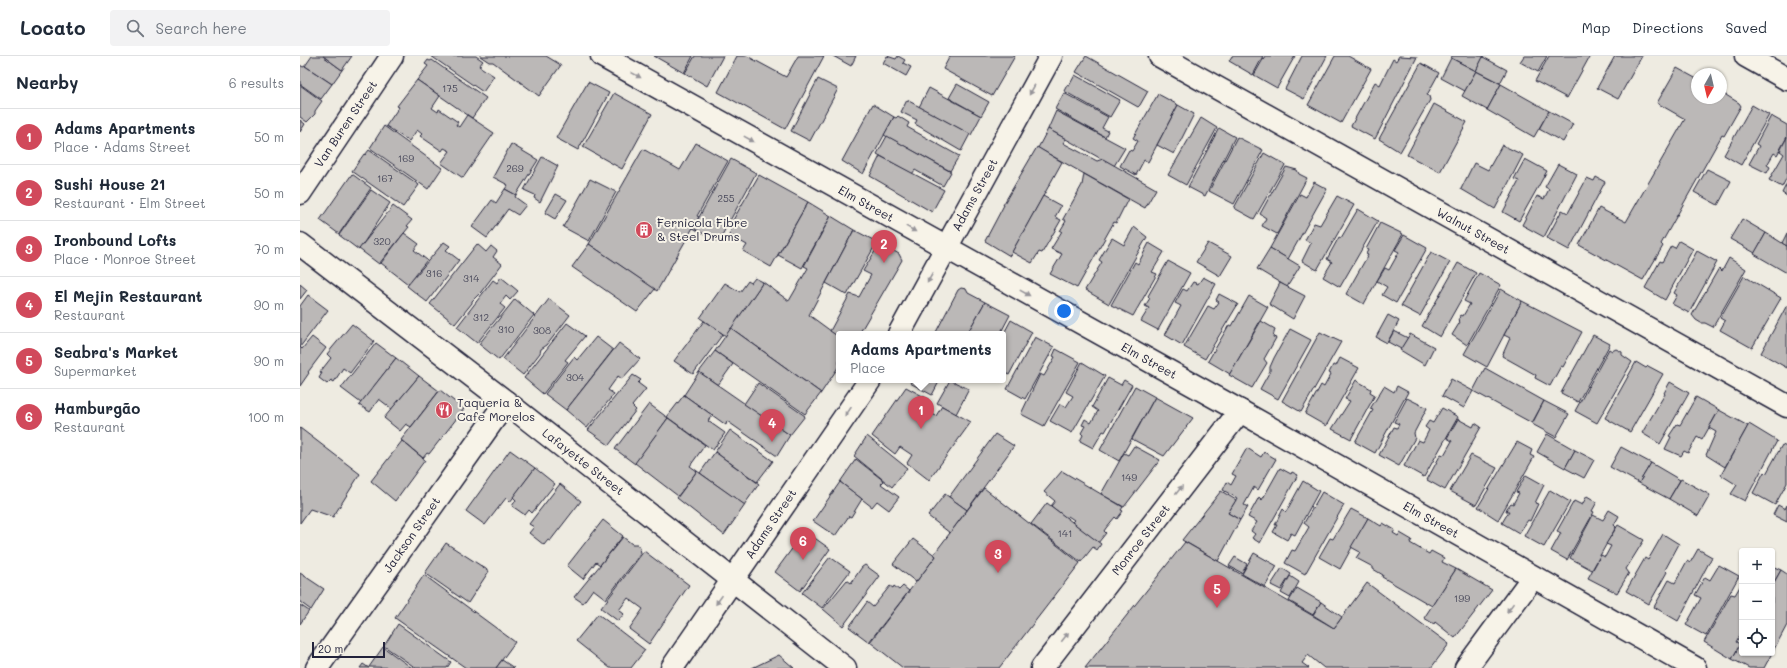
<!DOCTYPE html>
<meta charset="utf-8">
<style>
body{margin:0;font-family:Mali,sans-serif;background:#f2f2f3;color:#1f2937}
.controls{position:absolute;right:12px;bottom:12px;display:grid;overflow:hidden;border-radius:4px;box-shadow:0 1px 3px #0004}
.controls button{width:36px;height:36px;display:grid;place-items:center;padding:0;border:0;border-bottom:1px solid #e0e1e3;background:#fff;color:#1f2937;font:20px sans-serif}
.compass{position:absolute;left:1391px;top:12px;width:36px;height:36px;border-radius:50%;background:#fff;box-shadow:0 1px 3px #0004;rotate:188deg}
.scale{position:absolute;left:12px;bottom:10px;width:73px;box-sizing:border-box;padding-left:4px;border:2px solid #22223b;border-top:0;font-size:11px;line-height:14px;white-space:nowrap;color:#22223b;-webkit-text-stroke:3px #f7f3e8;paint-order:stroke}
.you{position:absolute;left:764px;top:255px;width:14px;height:14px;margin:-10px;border:3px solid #fff;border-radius:50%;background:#1a73e8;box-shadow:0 0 0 6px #1a73e833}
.badge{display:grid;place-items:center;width:26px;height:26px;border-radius:50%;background:#d1495b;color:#fff;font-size:13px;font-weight:700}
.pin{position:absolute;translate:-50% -33px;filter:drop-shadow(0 1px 2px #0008)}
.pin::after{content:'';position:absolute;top:21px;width:14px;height:12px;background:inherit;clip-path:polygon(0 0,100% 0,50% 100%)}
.popup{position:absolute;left:536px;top:275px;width:170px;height:52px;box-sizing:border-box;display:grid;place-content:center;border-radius:4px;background:#fff;filter:drop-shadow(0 1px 3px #0005);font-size:13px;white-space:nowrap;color:#747a83}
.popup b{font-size:15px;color:#1f2937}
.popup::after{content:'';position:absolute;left:50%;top:100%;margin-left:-8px;border:8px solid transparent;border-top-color:#fff}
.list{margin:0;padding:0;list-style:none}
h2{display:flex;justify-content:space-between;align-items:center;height:52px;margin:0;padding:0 16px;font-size:17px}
h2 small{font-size:13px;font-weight:400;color:#747a83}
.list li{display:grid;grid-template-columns:26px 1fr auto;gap:12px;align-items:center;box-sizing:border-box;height:56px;padding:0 16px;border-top:1px solid #e0e1e3}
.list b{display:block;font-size:15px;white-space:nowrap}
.list p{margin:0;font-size:13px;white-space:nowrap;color:#747a83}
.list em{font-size:13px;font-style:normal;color:#747a83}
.icon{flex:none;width:22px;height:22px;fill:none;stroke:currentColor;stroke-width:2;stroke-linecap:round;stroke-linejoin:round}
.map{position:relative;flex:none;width:1487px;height:612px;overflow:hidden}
header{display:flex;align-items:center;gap:24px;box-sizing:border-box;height:56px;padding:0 20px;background:#fff;border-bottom:1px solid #e0e1e3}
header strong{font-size:19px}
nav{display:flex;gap:22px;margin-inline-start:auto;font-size:14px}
.search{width:280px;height:36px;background:#f2f2f3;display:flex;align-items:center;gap:10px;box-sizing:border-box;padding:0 14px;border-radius:4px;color:#747a83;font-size:15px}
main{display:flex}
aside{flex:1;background:#fff}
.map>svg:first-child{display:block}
.building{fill:#bbb8b7;stroke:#22223b}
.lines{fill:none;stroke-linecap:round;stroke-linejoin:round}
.minor-casing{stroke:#22223b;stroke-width:25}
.tertiary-casing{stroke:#22223b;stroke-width:25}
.minor{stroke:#f7f3e8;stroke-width:22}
.tertiary{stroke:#f7f3e8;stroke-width:22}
.oneway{fill:#97959a}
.labels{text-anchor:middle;stroke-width:4;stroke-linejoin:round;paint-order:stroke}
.number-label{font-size:10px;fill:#48485a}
.street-label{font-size:12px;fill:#22223b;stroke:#f7f3e8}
.poi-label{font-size:12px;fill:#22223b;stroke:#f7f3e8;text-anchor:start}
</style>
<header>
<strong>Locato</strong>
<div class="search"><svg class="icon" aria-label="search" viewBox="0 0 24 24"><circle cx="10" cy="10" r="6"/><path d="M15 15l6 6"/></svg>Search here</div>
<nav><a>Map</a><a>Directions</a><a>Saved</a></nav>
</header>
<main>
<aside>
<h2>Nearby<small>6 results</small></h2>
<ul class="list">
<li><span class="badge">1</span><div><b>Adams Apartments</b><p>Place · Adams Street</p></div><em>50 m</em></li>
<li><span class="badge">2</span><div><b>Sushi House 21</b><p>Restaurant · Elm Street</p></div><em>50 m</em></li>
<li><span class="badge">3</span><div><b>Ironbound Lofts</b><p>Place · Monroe Street</p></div><em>70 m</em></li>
<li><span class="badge">4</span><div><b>El Mejin Restaurant</b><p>Restaurant</p></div><em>90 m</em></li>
<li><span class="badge">5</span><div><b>Seabra's Market</b><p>Supermarket</p></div><em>90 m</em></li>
<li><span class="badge">6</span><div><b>Hamburgão</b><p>Restaurant</p></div><em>100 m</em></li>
</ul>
</aside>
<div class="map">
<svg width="1487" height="612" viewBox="0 0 1487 612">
<rect width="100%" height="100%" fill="#eeebe1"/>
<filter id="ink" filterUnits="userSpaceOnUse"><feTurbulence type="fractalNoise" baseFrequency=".025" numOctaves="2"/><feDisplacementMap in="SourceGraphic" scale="8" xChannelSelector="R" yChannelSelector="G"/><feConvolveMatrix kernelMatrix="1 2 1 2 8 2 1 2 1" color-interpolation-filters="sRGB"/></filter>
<g filter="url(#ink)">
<g class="building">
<path d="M12,0h11l19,14 -10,14 -27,-18z"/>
<path d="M23,0h29l-10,14z"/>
<path d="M131,0h45l7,5 -4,5 15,10 -11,16z"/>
<path d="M180,0h66l15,9 -22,31 -46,-34h-4z"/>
<path d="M354,0h39l-9,17z"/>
<path d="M395,0h28l-16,30 -22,-13z"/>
<path d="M437,0h10l39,21 12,-21h26l-39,73 -67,-37z"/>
<path d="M533,0h23l-5,10z"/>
<path d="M587,0l9,3 2,-3 7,4 -2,3 8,4 -5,9 -23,-13z"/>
<path d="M650,0h65l-23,40 -49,-27z"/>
<path d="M786,0l62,35 -8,14 -2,2 -62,-35z"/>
<path d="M932,0h31l-10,19 -24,-14z"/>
<path d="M965,0h30l-18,32 -23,-13z"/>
<path d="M1002,0h25l-23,43 -19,-10z"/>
<path d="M1035,0h13l23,13 -30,54 -33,-18z"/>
<path d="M1099,0l18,1 -42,82 -24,-13 24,-44 5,3 13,-26 3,2z"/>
<path d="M1152,0h32l-8,15 -25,-13z"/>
<path d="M1224,0h23l-9,16 -18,-10z"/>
<path d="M1249,0h41l-23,42 -32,-17z"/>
<path d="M1315,0h27l-24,43 -21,-11z"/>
<path d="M1183,1l24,13 -7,13 -24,-12z"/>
<path d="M1151,2l25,13 -11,20 -24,-13z"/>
<path d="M128,4l2,1 2,-1 54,38 -14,20 -55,-38 11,-14 -3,-2z"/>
<path d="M1121,7l18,10 -12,22 2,1 1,4 -30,52 -21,-13z"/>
<path d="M0,9l3,2 2,-1 27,18 -11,15 -21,-15z"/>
<path d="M1377,12l20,11v19h24v-6l18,11 2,3 -17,30 -2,-1 -61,109 2,2 -20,34 -64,-35 20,-37 27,14 59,-103 -28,-16z"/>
<path d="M1176,15l25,13 -14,26 -25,-14z"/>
<path d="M775,19l45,25 -10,17 -46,-26 3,-6 2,1z"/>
<path d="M518,23l20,10 -28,52 -19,-10z"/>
<path d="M117,24l23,16 -8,12 6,4 1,-3 19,13 -2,3 3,2 8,-12 27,18 -31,45 -22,-15 9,-12 -6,-3 -2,3 -22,-15 2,-2 -5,-4 -8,11 -23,-15 13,-19 -2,-1z"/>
<path d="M288,26l21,11 -31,57 -22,-12z"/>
<path d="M657,28l32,18 -8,14 -32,-18z"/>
<path d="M1201,28l48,27 -15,26 -47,-27z"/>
<path d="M0,29l22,16 -7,10v3l-8,8 -7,-5z"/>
<path d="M629,32l52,28 -10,19 -52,-28z"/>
<path d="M314,37l38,21 -30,55 -39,-22z"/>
<path d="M764,37l44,24 -6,11 6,3 -3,6 -50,-28z"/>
<path d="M858,38l20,11 -30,57 -4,-2 -8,15 -16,-9 9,-16 3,1 6,-10 -5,-3z"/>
<path d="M607,44l63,34 -9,17 -46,-27 2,-4 -16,-8z"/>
<path d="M573,48l21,13 -31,57 -21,-13z"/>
<path d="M1134,48l33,18 -27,50 -33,-17z"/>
<path d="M878,49l16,9 -20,40 -17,-9z"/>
<path d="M1452,49l17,10 -28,50 -17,-10z"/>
<path d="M756,55l69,37 -11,18 -66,-37z"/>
<path d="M1249,55l24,13 -10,18 -24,-13z"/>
<path d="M598,60l11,7 -2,4 52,29 -9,15 -66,-36 10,-18 2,1z"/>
<path d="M1471,60l16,9v12l-10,18 -3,-2 -7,12 3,2 -3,6 -18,-9 10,-18 -3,-2z"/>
<path d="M901,62l16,10 -31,57 -18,-10z"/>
<path d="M0,64l5,4 -5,8z"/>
<path d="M84,70l58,42 -14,21 -58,-41z"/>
<path d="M919,72l16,9 -30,59 -17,-9z"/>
<path d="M748,73l18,10 -3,4 34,18 6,-2 53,30 -11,19 -107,-60z"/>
<path d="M587,80l64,36 -8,14 -28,-16 -3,4 -35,-20z"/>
<path d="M937,81l26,13 -29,54 -25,-13z"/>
<path d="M1487,81v40l-5,10 -13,-7 15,-26 -4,-3z"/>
<path d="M396,87l32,18 -31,55 2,1 -42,74 -68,-47 54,-95 37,21z"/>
<path d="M211,88l27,16 -22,35 -11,-6 3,-4 -15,-8z"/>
<path d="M1202,89l21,10 -28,54 -34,-20 13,-26 14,7z"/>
<path d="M737,91l25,15 -52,94 -25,-15 19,-36h-1z"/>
<path d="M69,94l50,35 -16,22 -51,-36 12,-17 1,1z"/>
<path d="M964,97l21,12 -31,54 -20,-11z"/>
<path d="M580,100l64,34 -12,22 -62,-36z"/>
<path d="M242,101l16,9 -18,36 -6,-4 1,-3 -11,-5z"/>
<path d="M431,103l25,14 -35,64 -2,-1 -2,5 -24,-13z"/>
<path d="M1225,103l22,12 -28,50 -16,-9 16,-31 -5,-2z"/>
<path d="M1258,108l19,10 -33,63 -22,-12 15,-29 7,3 5,-10 -4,-2z"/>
<path d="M986,111l11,3 2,4 8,4 -30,56 -15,-8 4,-8 -6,-4z"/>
<path d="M1407,113l24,12 -13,24 -24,-13z"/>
<path d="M52,118l19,14 -32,46 -19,-14z"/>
<path d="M784,118l44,25 -12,24 -2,-1 -37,66 -27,-14 12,-20 -11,-5 11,-18h-2l6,-10 -3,-2 19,-34z"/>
<path d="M459,119l49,27 -37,65 -28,-16 4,-6 -18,-10 3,-7 -3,-1z"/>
<path d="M1296,121l9,5 -36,68 -22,-12 15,-28 6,3 19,-35 7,3z"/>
<path d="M290,123l26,13 -27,49 -26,-14z"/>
<path d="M1014,126l13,7 -39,70 -18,-11 30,-54 6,3z"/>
<path d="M1487,127v13l-5,-3z"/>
<path d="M205,133l11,6 -1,2 11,8 -8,10 -10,-6 -21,29 -15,-11 20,-27 4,3z"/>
<path d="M71,134l19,13 -31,47 -20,-15z"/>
<path d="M256,138l11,6 -12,19 -10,-6z"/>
<path d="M743,140l18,10 -6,11 6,3 -19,33 -3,-1 -7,11 -20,-11z"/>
<path d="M1037,140l17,9 -37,65 -15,-9 9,-18 -6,-3 9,-17 6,2z"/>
<path d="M508,146l23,14 -29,52 -24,-13z"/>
<path d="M93,150l19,14 -5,6 2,1 -30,37 -20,-15z"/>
<path d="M1058,153l20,12 -38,66 -17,-10 9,-15 -5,-3 12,-22 2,1z"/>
<path d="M531,160l23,14 -45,85 30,22v29l-18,27 -90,-65 32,-46 26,19 19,-33 -4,-2z"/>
<path d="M1442,163l24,14 -11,20 -25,-14z"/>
<path d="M1080,167l23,11 -39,70 -18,-10 22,-39 -2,-1 2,-4 -2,-1z"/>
<path d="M834,171l13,10 -38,67 -24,-14 17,-28 -3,-2 13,-22 12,7z"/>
<path d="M554,174l23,12 -30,53 -21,-12z"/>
<path d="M104,177l15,11 -5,6 13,10 -19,24 -27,-21z"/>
<path d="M1466,177l21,13v27l-33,-19z"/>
<path d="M1487,177v13l-5,-3z"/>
<path d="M1104,179l23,13 -31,55 -14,-8 5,-8 -10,-6 8,-13 4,2 10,-18 -4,-2z"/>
<path d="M1379,185l14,8 -28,51 -20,-12 15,-27 2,1 9,-16 4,2z"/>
<path d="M144,186l6,4 -4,4 13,10 -32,42 -20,-16z"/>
<path d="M580,187l19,11 3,6 -43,74h-20v3l-9,-6 20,-37 9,3 12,-22 -8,-4z"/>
<path d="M849,187l15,9 -12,20 5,2 -24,42 -22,-11 24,-43 3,2z"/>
<path d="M908,187l24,13 -12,20 -24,-14z"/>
<path d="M177,188l9,8 5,-6 6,5 -4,6 9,7 -21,28 -9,9v2l-17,21 -25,-20z"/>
<path d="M289,188l66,45 -18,23 -65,-45z"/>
<path d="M970,192l30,18 -13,21 -30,-18z"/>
<path d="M1397,195l20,11 -28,51 -17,-9 5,-9 -3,-2z"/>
<path d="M1131,196l19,10 -30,54 -19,-10z"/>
<path d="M1429,202l17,11 -33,58 -8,-4h-4l-5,-3 -4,-5 27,-47 3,3z"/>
<path d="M868,205l22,12 -32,57 -17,-9 8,-13 -4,-2 5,-8 -2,-2z"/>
<path d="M1158,207l18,10 -36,64 -18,-11z"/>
<path d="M1179,217l22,12 -34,60 -15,-10 8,-13 -2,-2 3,-5 2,1 7,-12 -6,-3z"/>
<path d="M1444,220l37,22 -29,50 -32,-18 5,-9 -5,-3z"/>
<path d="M201,221l17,14 -8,9 -4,-4 -6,8 5,4 -28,35 -20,-16 36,-47 4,3z"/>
<path d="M903,221l13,7 -34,61 -17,-10 16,-29 -6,-3 8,-14 4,2 6,-9 5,2z"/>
<path d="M455,222l8,4 -37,54 -26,-18 25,-35 15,9 8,-11 3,2z"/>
<path d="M980,227l25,13 -12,23 -24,-15z"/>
<path d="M0,228l7,6 -7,9z"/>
<path d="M661,232l5,1 2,4 17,9 -18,32h-32l23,-44z"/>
<path d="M1201,233l21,12 -35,66 -23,-13z"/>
<path d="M919,238l19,10 -33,55 -21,-12 24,-41 6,3 5,-7 -3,-2z"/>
<path d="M8,239l20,15 -28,37v-41z"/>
<path d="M949,240l19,11 -38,67 -22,-13 21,-36 3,1z"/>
<path d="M215,243l19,16 -35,45 -20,-16z"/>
<path d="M249,243l21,16 -23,30 -6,4 -1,4 -17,22 -20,-16z"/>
<path d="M1222,245l60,31 -19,35 -2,-1 -11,20 -15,-8 1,-3 -34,-19 8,-18 -6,-3z"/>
<path d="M685,246l25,13 -10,19h-33z"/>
<path d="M1487,249v63l-26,-15z"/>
<path d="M1088,259l11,6 -12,22 -11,-6z"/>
<path d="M711,264l21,12 -23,43 -6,-3v-37z"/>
<path d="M404,265l19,13 -30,40 -19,-13z"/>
<path d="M961,265l14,8 -2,8 3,1 -12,21 3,4 -15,25 -23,-13z"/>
<path d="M267,267l18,13 -20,24 3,2 -25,32 -19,-16z"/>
<path d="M52,268l22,17 -24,32 -7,-5 -9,14 -3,-2 -4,4 -8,-6 3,-5 -2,-1 11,-14 -4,-4z"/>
<path d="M431,272l90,65 -16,21 -90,-63z"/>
<path d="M990,273l21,11 -33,59 -18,-10 10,-18v-4l4,-9z"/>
<path d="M1094,275l14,7 -7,11 -13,-7z"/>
<path d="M1020,276l21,10 -40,70 -19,-11z"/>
<path d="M1110,278l24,13 -9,18 -25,-15z"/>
<path d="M1293,279l17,9 -32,58 -17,-9z"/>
<path d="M12,281l14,11 -18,24 1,1 -9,13v-39l2,2z"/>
<path d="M296,281l17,13 -47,60 -21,-16 29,-37 3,3z"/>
<path d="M735,281l19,10 -29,52 -18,-10z"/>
<path d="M76,287l20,15 -35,45 -20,-15z"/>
<path d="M319,287l21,16 -18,20 -4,-3 -10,14 6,4 -27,34 -21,-18z"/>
<path d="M756,293l24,13 -36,64 -23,-12 19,-40 4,2 11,-19 -2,-1z"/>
<path d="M1309,293l3,2 4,-2 6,3v3l10,7 -35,61 -22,-12z"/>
<path d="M415,295l18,13 -15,21 -19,-13z"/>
<path d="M96,302l23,18 -27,33 -13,-10 -9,13 -11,-7z"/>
<path d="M1040,302l19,10 -33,58 -21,-12 16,-29 3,2 7,-13 -2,-1 4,-8 3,1z"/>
<path d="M782,306l23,14 -33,57 -22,-12 10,-17 6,3 7,-11 -7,-4z"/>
<path d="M1336,306l10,6 2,-2 15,8 -33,58 -25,-14z"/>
<path d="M1185,312l59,33 -12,22 -59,-32z"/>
<path d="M399,316l91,63 -13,21 -50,-35 -1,4 -42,-30z"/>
<path d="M333,319l8,5 -3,3 8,6 -14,17 4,4 -27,35 -21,-15z"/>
<path d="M119,320l20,15 -28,36 -5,-3 -6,7 -16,-13z"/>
<path d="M808,322l13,7 3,-5 8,5 -27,47 -2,-1 -10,17 -13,-7 3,-6 -2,-2 4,-7 -3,-1 3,-6 6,4 7,-12 -6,-4z"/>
<path d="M1151,323l22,12 -9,17 -22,-12z"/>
<path d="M612,324h28l-8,15 -22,-12z"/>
<path d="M650,324l19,9 -13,25 -19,-11z"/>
<path d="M1056,324l15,9 -1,3 5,3 -24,44 -19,-10 18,-28 -5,-2z"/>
<path d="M1370,326l19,11 -29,51 -18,-11 23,-39 -1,-1z"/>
<path d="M458,327l47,33 -15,19 -46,-31z"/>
<path d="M835,330l20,11 -36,64 -19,-11z"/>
<path d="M1084,330l10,6 3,-6 11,6 -33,61 -20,-11 18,-32 -3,-1z"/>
<path d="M606,331l22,12 -6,9 14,8 6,-10 29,16 -42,58 -22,-17 5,-8 -12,-8 -5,7 -23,-18z"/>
<path d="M140,334l24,19 -35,45 -2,-1 -4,5 -22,-18z"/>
<path d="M384,339l28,20 -4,6 17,12 -12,17 -46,-33z"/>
<path d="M855,341l38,21 -29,38 -32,-17z"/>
<path d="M1396,341l23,13 -17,30 -5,-3 -9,16 -4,-2 -3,5 -16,-7 6,-12 -2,-1 8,-12 3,1z"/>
<path d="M1107,342l20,10 -13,25 1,5 -16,28 -20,-11 15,-28 3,1 2,-4 -5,-2z"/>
<path d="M1244,345l25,13 -13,23 -24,-13z"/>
<path d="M349,348l19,14 -33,46 -20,-15z"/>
<path d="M1142,352l16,9 -34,60 -20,-11 14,-26 5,2 6,-12 -4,-3 4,-6 4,2z"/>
<path d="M1419,354l29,16 -23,41 -19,-12 10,-23 -7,-4z"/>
<path d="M368,362l37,27 -15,21 7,5 -19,25 -43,-33z"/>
<path d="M1158,363l15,8 2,-4 6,4 -36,63 -18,-10 14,-26 3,1 8,-14 -5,-3z"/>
<path d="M1449,368l28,17 -32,60 -14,-7 6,-9 -16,-10z"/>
<path d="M0,372l60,46 -27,43 -23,-8 -10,14z"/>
<path d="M430,374l43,31 -16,21 -42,-30z"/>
<path d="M695,378l19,12 -47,64 -18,-13z"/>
<path d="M1247,378l28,16 -10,18 -28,-16z"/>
<path d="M567,380l40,32 -15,19 -38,-31z"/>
<path d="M102,385l23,19 -30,41 -24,-20z"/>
<path d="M1217,386l15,8 -2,5 4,2 -36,63 -20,-13z"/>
<path d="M1482,389l5,2v36l-12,22 -22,-12 11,-21 2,2z"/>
<path d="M834,390l26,14 -36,47 -23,-13 23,-41 4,2z"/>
<path d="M1321,391l30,16 -12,20 -29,-16z"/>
<path d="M947,392l14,9 3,-5 12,7 -18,31 -4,-3 -10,18 4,2 -8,13 -12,-7 9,-15 -14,-8 4,-8 4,3 5,-9 -4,-2z"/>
<path d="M210,394l25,18 -25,34 -4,-4 -21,27 -19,-14z"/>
<path d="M1275,394l19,10 -10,18 -19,-10z"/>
<path d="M415,396l44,32 -15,21 -44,-32z"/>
<path d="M1171,399l26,13 -21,37 -26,-14z"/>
<path d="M556,403l28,22 -3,3 18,13 -10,13 -12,-9 -5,6 -32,-25z"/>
<path d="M1351,407l29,17 -11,19 -30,-16z"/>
<path d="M235,412l20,16 -23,29 -3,-3 -4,5 -13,-9 4,-6 -3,-3z"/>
<path d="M980,412l11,6 1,-2 6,3 -38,68 -8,-5 3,-4 -4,-3 6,-9 -9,-5 11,-20 3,3z"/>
<path d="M397,415l48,34 -21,30 -47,-37z"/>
<path d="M762,415l61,36 -2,3 2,1 -6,8 -2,-2 -9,11 -2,3 2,2 -8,10 -26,-21 2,-2 -6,-4 -2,2 -15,-12 4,-5 -11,-9z"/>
<path d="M1226,419l18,10 -9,18 3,1 -8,17 -2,-1 -9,13 -17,-10 7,-12h-3l1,-3 4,-5 2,1 6,-11 -3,-1z"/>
<path d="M1381,423l29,16 -12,21 -29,-17z"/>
<path d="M1003,425l16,10 -24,44 -4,-2 -4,7 -14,-8 4,-7h-2l8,-16 3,3z"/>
<path d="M540,426l22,17 -11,18 -2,-1 -14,20 -22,-15z"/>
<path d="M260,428l21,17 -31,40 -2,-1 -4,5 -15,-12 5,-6 -5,-3z"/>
<path d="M684,432l96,75 -81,105h-96l-33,-26 66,-86 -2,-2z"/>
<path d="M1250,434l20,12 -26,45 -20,-11z"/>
<path d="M921,435l15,9 -8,13 12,7 -22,41 -36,-21z"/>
<path d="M1022,436l22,13 -39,69 -20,-11 7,-13 3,1 14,-24 -5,-4z"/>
<path d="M645,438l22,16 -17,23 -22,-17z"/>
<path d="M1287,440l10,6 -5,9 2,1 -27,48 -16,-9 10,-18 -4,-2 17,-30 8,4z"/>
<path d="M747,447l54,41 -4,6 -4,-3 -12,15 -50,-38z"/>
<path d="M1478,449l7,4 2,-4v17l-14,-7z"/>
<path d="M1051,453l17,9 -28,51 -21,-12 11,-19 3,1z"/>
<path d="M1309,454l10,6 -5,9 2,2 -24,43 -22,-12 23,-43 10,5z"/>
<path d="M1068,462l13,8 2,-3 12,7 -2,3 5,3 2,-3 12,7 -2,3 19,11 2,-3 13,7 -2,4 14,7 -24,37 -50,-29 1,-2 -10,-6v-2l-17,-9 4,-6 -9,-5z"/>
<path d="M303,464l20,16 -23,29 -4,-3 -13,17 -16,-13z"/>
<path d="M1318,469l26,15 -18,29 3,4 -12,20 -29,-15 13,-23 4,2 6,-11 -5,-2z"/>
<path d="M505,475l25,18 -30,42 -25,-19z"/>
<path d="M1363,478l16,10 -14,26 2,2 -18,32 -23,-13 19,-33 3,2z"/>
<path d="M323,481l9,7h5l3,4 1,5 -35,46 -13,-10 -10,14 -9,-6z"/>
<path d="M613,483l23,17 -20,26 -23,-18z"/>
<path d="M885,486l149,86 33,-45 82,61 -18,24h-107l-16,-13 -6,8 7,5h-224z"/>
<path d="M146,487l43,28 -21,32 -43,-30z"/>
<path d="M1398,493l14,8 -34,64 -24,-14 15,-27 6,3 12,-22 3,2z"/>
<path d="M344,495l45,34 -40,59 -20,-15 14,-20 -15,-11 -9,12 5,4 -6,7 -17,-13z"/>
<path d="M954,497l23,13 -12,21 -23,-13z"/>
<path d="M530,501l20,14 -28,37 -20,-15z"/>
<path d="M935,501l12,7 -5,9 -13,-7z"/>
<path d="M565,509l15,11 -37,50 -20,-17 24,-29 4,3 11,-16z"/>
<path d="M1419,509l20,11 -33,60 -20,-11 15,-27 -6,-3 10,-18 5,3z"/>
<path d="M1472,510l9,4 -9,16z"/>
<path d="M982,512l9,6 -10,16 -10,-5z"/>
<path d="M1156,513l36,21 -37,48 -20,-16 -1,2 -10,-6z"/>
<path d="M1481,514l6,4v51l-23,43h-15l-17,-9 10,-18v12h30v-67z"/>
<path d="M0,517l24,16 -13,21 -11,-8z"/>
<path d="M124,519l91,67 -19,26h-30l-71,-50z"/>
<path d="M990,520l9,6 -9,16 -9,-5z"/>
<path d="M1442,527v51l-1,-1 -5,9 4,2 -8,15 -28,-17 27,-48 4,1z"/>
<path d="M590,530l3,2 1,-2 5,4 4,-4 6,5 -40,51 -20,-15 18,-25 6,5z"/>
<path d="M997,532l24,14 -8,13 -24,-14z"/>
<path d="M1021,546l21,15 -8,11 -21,-13z"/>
<path d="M0,549l9,6 -9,13z"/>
<path d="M298,558l47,36 -14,18h-21l-34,-27z"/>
<path d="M98,568l53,38 -4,6h-31l-32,-22z"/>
<path d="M83,591l29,21 -43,-1z"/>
<path d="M479,599l15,13h-42z"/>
<path d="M202,604l12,8h-18z"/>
<path d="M63,608l6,4h-9z"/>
</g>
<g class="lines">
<defs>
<g id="minor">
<path d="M302,0l638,355 455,257"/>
<path d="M1446,0l41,23"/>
<path d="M742,612l198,-257"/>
<path d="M1166,612l67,-91"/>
</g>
<g id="tertiary">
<path d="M860,0l627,350"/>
<path d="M0,137l92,-137"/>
<path d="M0,188l206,158 339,266"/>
<path d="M599,278l152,-278"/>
<path d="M17,612l189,-266"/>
<path d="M372,612l198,-288"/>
</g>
</defs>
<use href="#minor" class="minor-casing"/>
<use href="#tertiary" class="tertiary-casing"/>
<use href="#minor" class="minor"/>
<use href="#tertiary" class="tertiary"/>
</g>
<defs><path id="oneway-solid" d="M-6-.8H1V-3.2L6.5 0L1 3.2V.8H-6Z"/></defs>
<g class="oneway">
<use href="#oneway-solid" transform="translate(336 19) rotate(29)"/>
<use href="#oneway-solid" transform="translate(732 34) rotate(119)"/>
<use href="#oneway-solid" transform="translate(449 83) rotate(29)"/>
<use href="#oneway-solid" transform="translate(611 173) rotate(29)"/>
<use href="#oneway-solid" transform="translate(630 222) rotate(119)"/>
<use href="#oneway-solid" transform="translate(725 237) rotate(29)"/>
<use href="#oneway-solid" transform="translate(548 356) rotate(124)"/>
<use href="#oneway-solid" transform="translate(879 434) rotate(-52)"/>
<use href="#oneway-solid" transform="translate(419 544) rotate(125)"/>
<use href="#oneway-solid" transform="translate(1210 552) rotate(126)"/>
<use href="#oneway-solid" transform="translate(765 581) rotate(-52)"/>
</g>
</g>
<defs>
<symbol id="building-disc" viewBox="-11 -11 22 22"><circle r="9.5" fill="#d1495b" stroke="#f7f3e8"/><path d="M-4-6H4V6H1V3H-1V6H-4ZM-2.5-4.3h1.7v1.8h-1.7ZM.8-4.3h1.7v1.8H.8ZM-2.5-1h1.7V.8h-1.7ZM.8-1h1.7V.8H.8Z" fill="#fff"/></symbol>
<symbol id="restaurant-disc" viewBox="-11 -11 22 22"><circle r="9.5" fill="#d1495b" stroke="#f7f3e8"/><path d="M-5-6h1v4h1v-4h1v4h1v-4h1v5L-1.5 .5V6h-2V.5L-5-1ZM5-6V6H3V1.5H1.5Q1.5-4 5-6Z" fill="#fff"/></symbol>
</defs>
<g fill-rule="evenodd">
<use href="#building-disc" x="334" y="164" width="20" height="20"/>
<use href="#restaurant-disc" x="134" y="344" width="20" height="20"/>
</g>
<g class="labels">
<g class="number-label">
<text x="150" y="36">175</text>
<text x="106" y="106">169</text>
<text x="215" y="116">269</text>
<text x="85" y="126">167</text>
<text x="426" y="146">255</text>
<text x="82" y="189">320</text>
<text x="134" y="221">316</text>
<text x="171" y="226">314</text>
<text x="181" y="265">312</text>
<text x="206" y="277">310</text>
<text x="242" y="278">308</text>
<text x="275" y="325">304</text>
<text x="829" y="425">149</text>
<text x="765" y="481">141</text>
<text x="1162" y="546">199</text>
</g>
<g class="street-label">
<text transform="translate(46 68) rotate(-56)" y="4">Van Buren Street</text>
<text transform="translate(675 139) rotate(-61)" y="4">Adams Street</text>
<text transform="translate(566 148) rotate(29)" y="4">Elm Street</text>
<text transform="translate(1173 175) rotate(29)" y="4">Walnut Street</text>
<text transform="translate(849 305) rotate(29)" y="4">Elm Street</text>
<text transform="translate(283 406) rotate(38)" y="4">Lafayette Street</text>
<text transform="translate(1131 464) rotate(29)" y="4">Elm Street</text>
<text transform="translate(471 468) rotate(-56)" y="4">Adams Street</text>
<text transform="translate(112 479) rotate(-55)" y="4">Jackson Street</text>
<text transform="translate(841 484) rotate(-52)" y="4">Monroe Street</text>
</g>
<g class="poi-label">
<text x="357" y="171">Fernicola Fibre<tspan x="357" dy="14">&amp; Steel Drums</tspan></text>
<text x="157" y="351">Taqueria &amp;<tspan x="157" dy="14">Cafe Morelos</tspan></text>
</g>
</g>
</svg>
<div class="controls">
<button>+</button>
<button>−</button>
<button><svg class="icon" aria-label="locate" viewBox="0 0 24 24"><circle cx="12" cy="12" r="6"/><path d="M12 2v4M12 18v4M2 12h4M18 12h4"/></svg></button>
</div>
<svg class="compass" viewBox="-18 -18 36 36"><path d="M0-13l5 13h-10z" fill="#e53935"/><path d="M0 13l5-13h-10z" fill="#747a83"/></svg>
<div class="scale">20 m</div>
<div class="you"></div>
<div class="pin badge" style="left:621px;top:373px">1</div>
<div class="popup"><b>Adams Apartments</b>Place</div>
<div class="pin badge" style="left:584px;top:207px">2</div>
<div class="pin badge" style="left:698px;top:517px">3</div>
<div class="pin badge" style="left:472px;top:386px">4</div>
<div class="pin badge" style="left:917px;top:552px">5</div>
<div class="pin badge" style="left:503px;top:504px">6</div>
</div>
</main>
